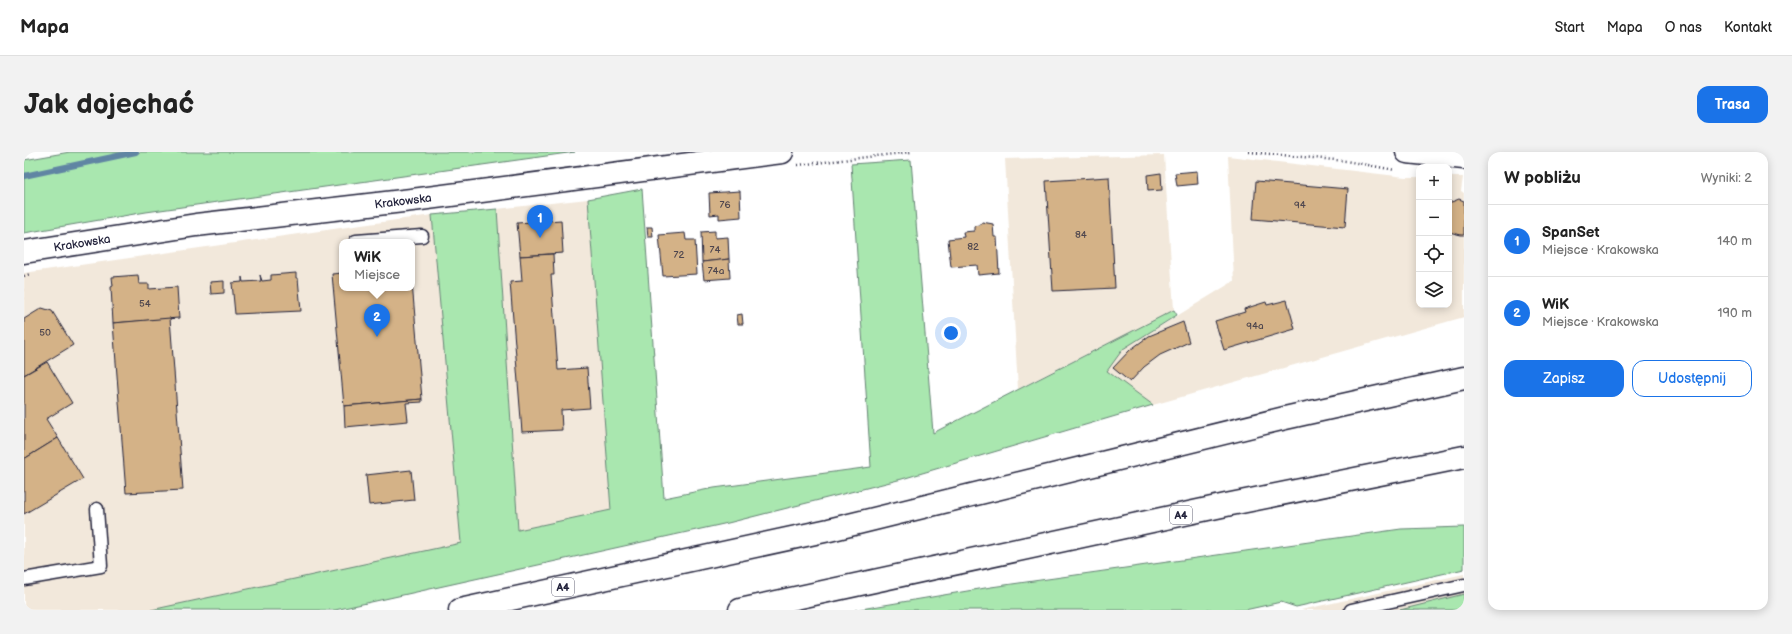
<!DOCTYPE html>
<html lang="pl">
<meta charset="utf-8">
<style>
body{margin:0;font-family:"Balsamiq Sans",sans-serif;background:#f2f2f2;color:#222}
.controls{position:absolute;right:12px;top:12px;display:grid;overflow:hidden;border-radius:8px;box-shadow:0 2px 10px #0003}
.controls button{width:36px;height:36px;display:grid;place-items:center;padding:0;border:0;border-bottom:1px solid #e0e0e0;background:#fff;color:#222;font:20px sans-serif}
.you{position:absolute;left:927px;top:181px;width:14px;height:14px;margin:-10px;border:3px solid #fff;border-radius:50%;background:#1a73e8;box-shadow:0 0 0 6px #1a73e833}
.badge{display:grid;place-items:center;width:26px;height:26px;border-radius:50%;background:#1a73e8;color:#fff;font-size:13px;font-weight:700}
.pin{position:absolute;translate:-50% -33px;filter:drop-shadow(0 1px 2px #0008)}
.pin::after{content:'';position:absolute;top:21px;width:14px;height:12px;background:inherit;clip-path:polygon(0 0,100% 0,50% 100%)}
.popup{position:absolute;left:315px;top:87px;width:76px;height:52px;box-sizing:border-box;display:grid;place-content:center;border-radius:8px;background:#fff;filter:drop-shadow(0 1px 3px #0005);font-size:13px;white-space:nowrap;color:#767676}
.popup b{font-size:15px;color:#222}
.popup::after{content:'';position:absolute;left:50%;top:100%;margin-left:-8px;border:8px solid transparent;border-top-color:#fff}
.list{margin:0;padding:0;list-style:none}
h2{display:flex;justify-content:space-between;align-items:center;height:52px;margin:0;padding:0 16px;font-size:17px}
h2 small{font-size:13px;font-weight:400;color:#767676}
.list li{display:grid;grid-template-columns:26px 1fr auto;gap:12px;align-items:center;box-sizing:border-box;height:72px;padding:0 16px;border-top:1px solid #e0e0e0}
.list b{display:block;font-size:15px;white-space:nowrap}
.list p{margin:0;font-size:13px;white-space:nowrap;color:#767676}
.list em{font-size:13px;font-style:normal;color:#767676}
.actions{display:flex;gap:8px;padding:12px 16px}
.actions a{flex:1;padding:9px 0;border:1px solid #1a73e8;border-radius:12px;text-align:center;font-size:14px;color:#1a73e8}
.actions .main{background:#1a73e8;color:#fff}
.icon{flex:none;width:22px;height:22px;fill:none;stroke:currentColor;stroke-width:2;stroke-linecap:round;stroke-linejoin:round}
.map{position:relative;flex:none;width:1440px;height:458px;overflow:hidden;border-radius:12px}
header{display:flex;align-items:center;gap:24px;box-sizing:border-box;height:56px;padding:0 20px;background:#fff;border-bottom:1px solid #e0e0e0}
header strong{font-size:19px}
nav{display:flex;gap:22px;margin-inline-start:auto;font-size:14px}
.intro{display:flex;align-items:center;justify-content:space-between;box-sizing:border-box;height:96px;padding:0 24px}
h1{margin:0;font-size:28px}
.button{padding:10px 18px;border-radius:12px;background:#1a73e8;color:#fff;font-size:14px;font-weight:700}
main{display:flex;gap:24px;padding:0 24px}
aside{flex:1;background:#fff;border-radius:12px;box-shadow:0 2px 10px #0003}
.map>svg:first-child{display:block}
.built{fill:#f2e8db;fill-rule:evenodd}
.green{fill:#a9e7af;stroke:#668475}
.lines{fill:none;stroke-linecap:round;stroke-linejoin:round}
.stream{stroke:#6085a3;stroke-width:6}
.building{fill:#d4b287;stroke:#22223b}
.service-casing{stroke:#22223b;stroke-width:15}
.tertiary-casing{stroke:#22223b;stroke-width:25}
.motorway-casing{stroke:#22223b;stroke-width:25}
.path{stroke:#22223b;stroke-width:2.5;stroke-dasharray:1 3;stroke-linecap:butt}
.service{stroke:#fff;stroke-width:12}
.tertiary{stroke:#fff;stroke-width:22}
.motorway{stroke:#fff;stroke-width:22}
.labels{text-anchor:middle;stroke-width:3;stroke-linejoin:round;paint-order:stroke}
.number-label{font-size:10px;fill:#4e464e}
.shield{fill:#fff;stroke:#646476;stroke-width:1}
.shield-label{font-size:11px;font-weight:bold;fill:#22223b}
.street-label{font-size:12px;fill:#22223b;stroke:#fff}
</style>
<header>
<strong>Mapa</strong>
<nav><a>Start</a><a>Mapa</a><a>O nas</a><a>Kontakt</a></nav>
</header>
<div class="intro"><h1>Jak dojechać</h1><a class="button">Trasa</a></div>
<main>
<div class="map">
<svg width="1440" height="458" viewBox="0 0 1440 458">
<rect width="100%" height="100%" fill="#fff"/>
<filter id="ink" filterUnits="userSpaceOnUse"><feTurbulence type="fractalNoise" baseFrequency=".025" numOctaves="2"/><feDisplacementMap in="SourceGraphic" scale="8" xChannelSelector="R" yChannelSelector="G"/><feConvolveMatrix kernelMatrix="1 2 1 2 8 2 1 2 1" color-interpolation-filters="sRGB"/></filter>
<g filter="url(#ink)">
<g class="built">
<path d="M1140,3l10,155 -156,79 -13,-230z"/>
<path d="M1204,4l177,21h14v128h30v-128h14l-2,14 3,2v124l-311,88 -47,-34 17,-22 111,-68z"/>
<path d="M564,47l23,311 -93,20 -21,-321z"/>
<path d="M408,63l29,328 -309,67h-128v-337zM318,90h70v46h-70z"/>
<path d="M1440,422v36h-163z"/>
</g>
<g class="green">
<path d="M46,0h505l-429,60 -122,21v-73z"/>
<path d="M887,8l22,273 241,-123 3,5 -54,34 -16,22 46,34 -251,74 -174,44 -393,87h-184l310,-67 -29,-328 65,-6 21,321 93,-20 -23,-311 54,-10 22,309 50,-10 157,-21 -20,-303z"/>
<path d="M1440,375v42l-168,38 -15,-5 -36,8h-390l136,-23 410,-58z"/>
<path d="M1440,442v16h-64z"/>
</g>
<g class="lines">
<path class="stream" d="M0,24l112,-24"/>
</g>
<g class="building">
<path d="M1173,19l1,13 -21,2 -2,-13z"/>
<path d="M1137,21l1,17 -14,1 -1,-16z"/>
<path d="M1085,25l6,111 -62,3 -7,-110z"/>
<path d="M1232,29l92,8 -3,38 -92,-8z"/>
<path d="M716,39l1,26 -22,2v-5l-9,1 -1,-22z"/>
<path d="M1435,47l5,2v34h-3l-12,-3v-29z"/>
<path d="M537,68l2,33 -43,3 -3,-33z"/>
<path d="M958,70l11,2 1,13h3l2,36 -21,2 -1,-10 -26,2 -3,-28 16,-2 -1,-5 11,-1v-5l6,-1z"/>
<path d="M623,75h5l1,10h-5z"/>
<path d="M691,79v7l13,-1 1,22 -27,3 -1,-30z"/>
<path d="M661,81l1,7h9l2,34 -34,2 -4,-41z"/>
<path d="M529,102l1,21h-3l7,95 29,-2 3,40 -29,2 1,20 -40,2 -12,-150 12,-1 -2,-25z"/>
<path d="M705,107l1,19 -26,2 -2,-18z"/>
<path d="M272,121v5h2l3,33 -66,3 -3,-31 10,-1v-5l1,5 18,-1 -1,-6 2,6 9,-1v-5z"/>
<path d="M318,121v15h70v-5l10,116 -78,7 -12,-132z"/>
<path d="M114,123l1,9h10v5l28,-2 2,31 -66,5 -2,-36 2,-1 -1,-9z"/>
<path d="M200,129v12l-13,1 -1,-12z"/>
<path d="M1263,148l8,29 -71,21 -9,-29 30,-9 -1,-3 22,-7 1,3z"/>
<path d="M18,156l10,3 21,34 -49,30v-56z"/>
<path d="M718,162l1,10h-5l-1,-9z"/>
<path d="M146,166l13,172 -57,3 -13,-170z"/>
<path d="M1159,170l6,20 -29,13 -16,12 -14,15 -17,-14 17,-18 19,-14z"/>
<path d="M23,210l25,41 -26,16 12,19 -34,21v-84z"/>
<path d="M398,247v3l-16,1 2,18 -63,6 -1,-21z"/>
<path d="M34,286l25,41 -59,35v-55z"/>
<path d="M387,318l3,30 -45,5 -3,-30z"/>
</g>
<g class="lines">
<defs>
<g id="service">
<path d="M332,89l66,-5"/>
<path d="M0,427l77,-13 -4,-57"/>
<path d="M1327,458l113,-25"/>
</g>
<g id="tertiary">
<path d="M1383,0l57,6"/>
<path d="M0,100l172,-27 224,-26 362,-47"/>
</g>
<g id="motorway">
<path d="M436,458l369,-80 456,-112 179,-40"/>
<path d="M716,458l486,-105 238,-48"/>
</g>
</defs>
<use href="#service" class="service-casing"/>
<use href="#tertiary" class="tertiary-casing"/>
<use href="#motorway" class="motorway-casing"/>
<g class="path">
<path d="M1225,0l97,9 49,9"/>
<path d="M774,13l113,-13"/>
<path d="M0,124l6,-2"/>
</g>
<use href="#service" class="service"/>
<use href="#tertiary" class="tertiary"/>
<use href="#motorway" class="motorway"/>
</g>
</g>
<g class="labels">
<g class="number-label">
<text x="701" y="56">76</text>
<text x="1276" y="56">94</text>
<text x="1057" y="86">84</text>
<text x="949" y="98">82</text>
<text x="691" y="101">74</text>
<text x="655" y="106">72</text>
<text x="692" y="122">74a</text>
<text x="121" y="155">54</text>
<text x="1231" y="177">94a</text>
<text x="21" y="184">50</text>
</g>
<g class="shield">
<rect x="1146" y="354" width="22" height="18" rx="3"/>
<rect x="528" y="426" width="22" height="18" rx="3"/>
</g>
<g class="shield-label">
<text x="1157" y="367">A4</text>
<text x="539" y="439">A4</text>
</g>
<g class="street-label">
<text transform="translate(379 49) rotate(-7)" y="4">Krakowska</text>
<text transform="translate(58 91) rotate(-9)" y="4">Krakowska</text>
</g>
</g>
</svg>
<div class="controls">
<button>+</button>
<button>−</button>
<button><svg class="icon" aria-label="locate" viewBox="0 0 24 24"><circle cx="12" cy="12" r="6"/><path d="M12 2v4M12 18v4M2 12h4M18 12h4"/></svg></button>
<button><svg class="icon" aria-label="layers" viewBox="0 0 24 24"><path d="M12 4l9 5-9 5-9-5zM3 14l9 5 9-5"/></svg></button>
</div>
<div class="you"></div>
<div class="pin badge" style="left:516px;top:86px">1</div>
<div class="pin badge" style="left:353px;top:185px">2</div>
<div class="popup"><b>WiK</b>Miejsce</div>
</div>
<aside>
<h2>W pobliżu<small>Wyniki: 2</small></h2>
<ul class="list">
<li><span class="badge">1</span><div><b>SpanSet</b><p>Miejsce · Krakowska</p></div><em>140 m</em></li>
<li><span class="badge">2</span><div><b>WiK</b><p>Miejsce · Krakowska</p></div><em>190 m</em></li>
</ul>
<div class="actions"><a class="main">Zapisz</a><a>Udostępnij</a></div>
</aside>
</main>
